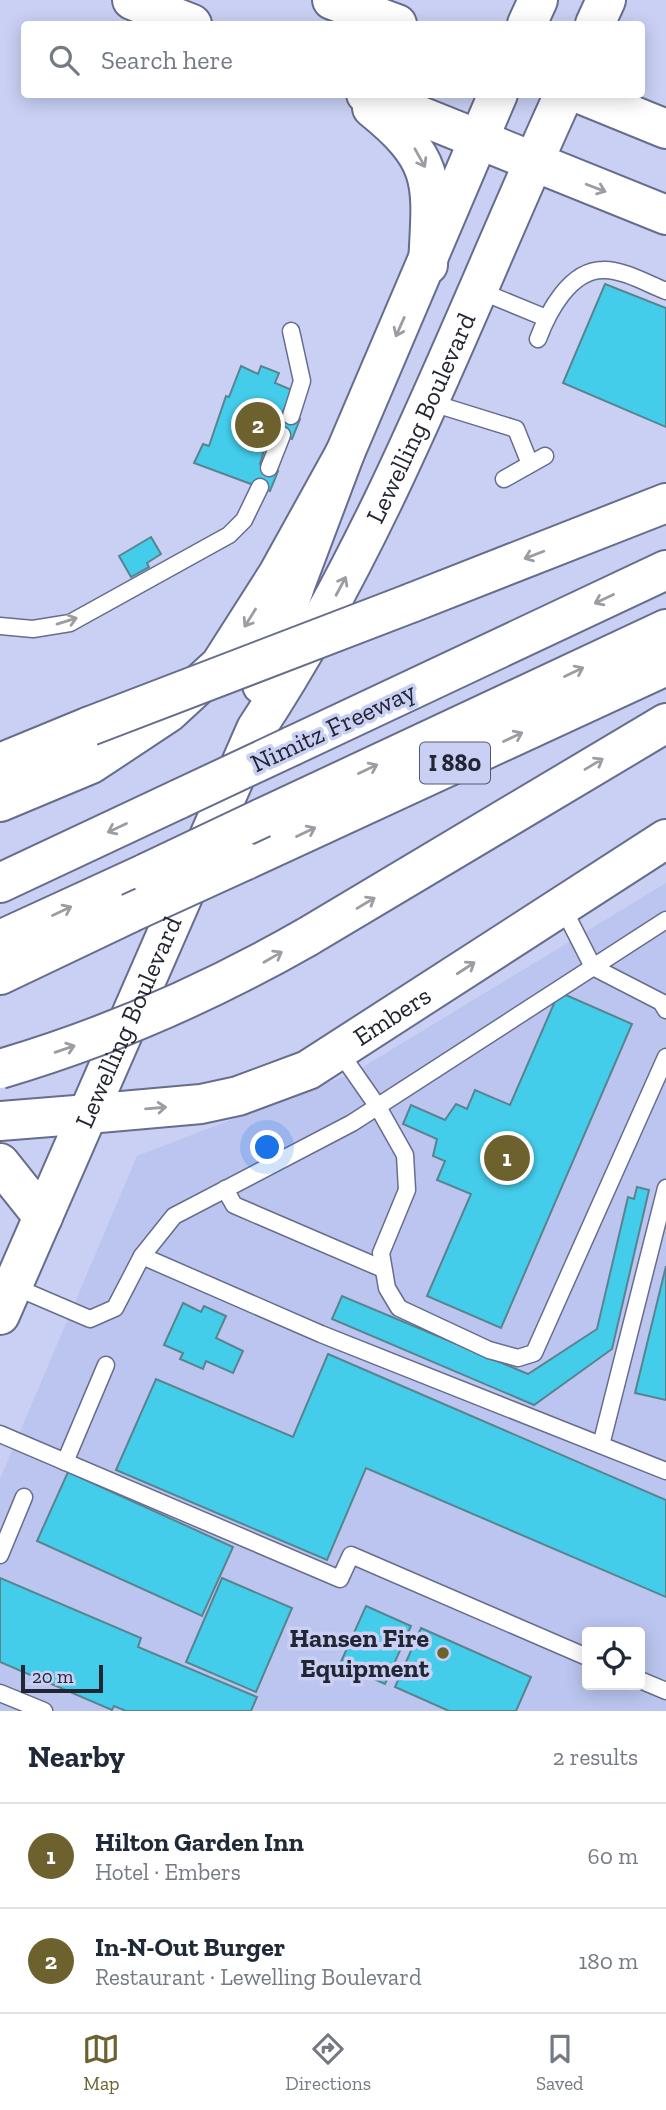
<!DOCTYPE html>
<meta charset="utf-8">
<style>
body{margin:0;font-family:"Zilla Slab",serif;background:#f2f2f3;color:#1f2937}
.controls{position:absolute;right:21px;bottom:21px;display:grid;overflow:hidden;border-radius:7px;box-shadow:0 4px 18px #0003}
.controls button{width:63px;height:63px;display:grid;place-items:center;padding:0;border:0;border-bottom:2px solid #e0e1e3;background:#fff;color:#1f2937;font:35px sans-serif}
.scale{position:absolute;left:21px;bottom:18px;width:82px;box-sizing:border-box;padding-left:7px;border:4px solid #222532;border-top:0;font-size:19px;line-height:24px;white-space:nowrap;color:#222532;-webkit-text-stroke:5px #c9d0f4;paint-order:stroke}
.you{position:absolute;left:268px;top:1148px;width:24px;height:24px;margin:-18px;border:5px solid #fff;border-radius:50%;background:#1a73e8;box-shadow:0 0 0 10px #1a73e833}
.badge{display:grid;place-items:center;width:46px;height:46px;border-radius:50%;background:#6d612e;color:#fff;font-size:23px;font-weight:700}
.pin{position:absolute;translate:-50% -50%;border:4px solid #fff;box-shadow:0 2px 7px #0006}
.list{margin:0;padding:0;list-style:none}
h2{display:flex;justify-content:space-between;align-items:center;height:91px;margin:0;padding:0 28px;font-size:30px}
h2 small{font-size:23px;font-weight:400;color:#747a83}
.list li{display:grid;grid-template-columns:46px 1fr auto;gap:21px;align-items:center;box-sizing:border-box;height:105px;padding:0 28px;border-top:2px solid #e0e1e3}
.list b{display:block;font-size:26px;white-space:nowrap}
.list p{margin:0;font-size:23px;white-space:nowrap;color:#747a83}
.list em{font-size:23px;font-style:normal;color:#747a83}
.icon{flex:none;width:38px;height:38px;fill:none;stroke:currentColor;stroke-width:2;stroke-linecap:round;stroke-linejoin:round}
.map{position:relative;flex:none;width:666px;height:1711px;overflow:hidden}
.search{position:absolute;background:#fff;box-shadow:0 4px 18px #0003;left:21px;right:21px;top:21px;height:77px;display:flex;align-items:center;gap:18px;box-sizing:border-box;padding:0 24px;border-radius:7px;color:#747a83;font-size:26px}
.sheet{height:301px;background:#fff}
nav{display:flex;justify-content:space-around;align-items:center;box-sizing:border-box;height:98px;border-top:2px solid #e0e1e3;background:#fff;font-size:19px;color:#747a83}
nav a{display:grid;justify-items:center;gap:4px}
nav .on{color:#6d612e}
.map>svg:first-child{display:block}
.built{fill:#bbc5ef;fill-rule:evenodd}
.building{fill:#44cdeb;stroke:#59848f;stroke-width:2}
.lines{fill:none;stroke-linecap:round;stroke-linejoin:round}
.lane-casing{stroke:#666d8d;stroke-width:19}
.secondary-casing{stroke:#666d8d;stroke-width:42}
.primary-casing{stroke:#666d8d;stroke-width:42}
.highway-casing{stroke:#666d8d;stroke-width:42}
.lane{stroke:#fff;stroke-width:16}
.secondary{stroke:#fff;stroke-width:38}
.primary{stroke:#fff;stroke-width:38}
.highway{stroke:#fff;stroke-width:38}
.highway-bridge-casing{stroke:#666d8d;stroke-width:42;stroke-linecap:butt}
.highway-bridge{stroke:#fff;stroke-width:38}
.oneway{stroke:#9c9da3}
.poi-dot{fill:#6d612e;stroke:#c9d0f4;stroke-width:2.5}
.labels{text-anchor:middle;stroke-width:7;stroke-linejoin:round;paint-order:stroke}
.shield{fill:#c9d0f4;stroke:#54586c;stroke-width:2}
.shield-label{font-size:24px;font-weight:bold;fill:#222532}
.street-label{font-size:26px;fill:#222532;stroke:#c9d0f4}
.poi-label{font-size:26px;font-weight:bold;fill:#222532;stroke:#c9d0f4;text-anchor:end}
</style>
<div class="map">
<svg width="666" height="1711" viewBox="0 0 666 1711">
<rect width="100%" height="100%" fill="#c9d0f4"/>
<path class="built" d="M666,883v828h-666v-232l137,-323 216,-83zM587,1632h53v53h-53z"/>
<g class="building">
<path d="M605,284l61,24v119l-103,-44z"/>
<path d="M241,366l17,8 3,-8 18,7 -4,10 17,7 -9,22 17,7 -8,20 -22,-9 -10,34 18,7 -8,20 -76,-28 9,-19 6,2 17,-50 3,1z"/>
<path d="M151,537l10,17 -14,9 2,4 -18,10 -12,-21z"/>
<path d="M559,992l73,32 -131,304 -74,-32 44,-102 -34,-14 8,-19 -12,-5 4,-17 -34,-15 8,-19 34,15 11,-16 11,5 8,-19 35,15z"/>
<path d="M637,1187l12,3 -37,159 -78,56 -202,-86 10,-23 186,78 69,-45 31,-132 6,2z"/>
<path d="M666,1266v134l-31,-7z"/>
<path d="M183,1303l18,9 3,-6 22,10 -10,22 27,13 -10,22 -27,-12 -3,8 -23,-10 3,-6 -19,-8z"/>
<path d="M328,1354l338,146v97l-300,-129 -39,92 -211,-90 40,-91 137,58z"/>
<path d="M68,1472l165,75 -31,69 -165,-75z"/>
<path d="M0,1578l141,60 -3,9 119,50 -6,14h-125l-12,-5 -2,4 -112,-48z"/>
<path d="M222,1578l70,30 -36,84 -70,-30z"/>
<path d="M366,1606l45,20 -26,58 -45,-20z"/>
<path d="M421,1628l110,49 -15,34h-67l-54,-24z"/>
</g>
<g class="lines">
<defs>
<g id="lane">
<path d="M478,290l68,28"/>
<path d="M538,339c10,-27 32,-69 65,-69 19,-1 45,14 63,21"/>
<path d="M429,402l87,27 14,35"/>
<path d="M291,416l11,-35 -11,-50"/>
<path d="M269,468l13,-33"/>
<path d="M504,479l41,-23"/>
<path d="M0,626l33,3 37,-6 159,-88 15,-15 16,-33"/>
<path d="M562,906l31,61 68,35 5,8"/>
<path d="M339,1051l39,56 27,48 2,35 -26,63 6,35 12,20 90,42 29,8 16,-5 132,-296"/>
<path d="M225,1189l9,16 149,64"/>
<path d="M142,1256l32,-40 178,-93 314,-203"/>
<path d="M13,1286l77,33 25,-11 27,-52 179,78 345,137"/>
<path d="M0,1434l340,145 11,-24 236,102"/>
<path d="M601,1445l65,-257"/>
<path d="M65,1462l41,-97"/>
<path d="M0,1555l24,-58"/>
<path d="M640,1680l26,11"/>
<path d="M0,1693l44,18"/>
</g>
<g id="secondary">
<path d="M527,24l11,-24"/>
<path d="M595,24l11,-24"/>
<path d="M262,685l34,-102 49,-130 153,-359"/>
<path id="s1" d="M0,1315l256,-586c130,-198 210,-421 308,-635"/>
</g>
<g id="primary">
<path d="M132,0l60,24"/>
<path d="M332,0l65,24"/>
<path d="M366,94l300,121"/>
<path d="M580,94l86,35"/>
<path d="M372,108c67,54 60,76 56,157"/>
<path id="s2" d="M88,1114l113,-10 37,-8 70,-26 358,-231"/>
</g>
<g id="highway">
<path d="M411,603l255,-100"/>
<path d="M292,746l374,-176"/>
<path d="M0,763l90,-37"/>
<path d="M0,802l91,-38 77,-51 52,-48 58,-91 67,-121"/>
<path d="M262,818l404,-189"/>
<path d="M244,861l422,-195"/>
<path d="M0,883l179,-84"/>
<path d="M307,937l359,-214"/>
<path d="M0,940l146,-67"/>
<path d="M0,975l130,-62"/>
<path d="M0,1121l88,-7"/>
<path d="M0,1163l43,54"/>
</g>
</defs>
<use href="#lane" class="lane-casing"/>
<use href="#secondary" class="secondary-casing"/>
<use href="#primary" class="primary-casing"/>
<use href="#highway" class="highway-casing"/>
<use href="#lane" class="lane"/>
<use href="#secondary" class="secondary"/>
<use href="#primary" class="primary"/>
<use href="#highway" class="highway"/>
<defs>
<g id="highway-bridge">
<path d="M90,726l321,-123"/>
<path d="M179,799l113,-53"/>
<path d="M146,873l116,-55"/>
<path d="M130,913l114,-52"/>
<path d="M0,1069c109,-32 209,-76 307,-132"/>
</g>
</defs>
<use href="#highway-bridge" class="highway-bridge-casing"/>
<use href="#highway-bridge" class="highway-bridge"/>
</g>
<defs><path id="oneway-shaft" d="M-6 0H5M1.5-3L5.5 0L1.5 3" fill="none" stroke-width="1.6" stroke-linecap="round" stroke-linejoin="round" transform="scale(1.75)"/></defs>
<g class="oneway">
<use href="#oneway-shaft" transform="translate(420 158) rotate(61)"/>
<use href="#oneway-shaft" transform="translate(596 188) rotate(21)"/>
<use href="#oneway-shaft" transform="translate(400 327) rotate(114)"/>
<use href="#oneway-shaft" transform="translate(534 555) rotate(159)"/>
<use href="#oneway-shaft" transform="translate(341 586) rotate(-62)"/>
<use href="#oneway-shaft" transform="translate(604 599) rotate(155)"/>
<use href="#oneway-shaft" transform="translate(250 618) rotate(122)"/>
<use href="#oneway-shaft" transform="translate(67 621) rotate(-17)"/>
<use href="#oneway-shaft" transform="translate(574 672) rotate(-25)"/>
<use href="#oneway-shaft" transform="translate(513 737) rotate(-25)"/>
<use href="#oneway-shaft" transform="translate(594 764) rotate(-31)"/>
<use href="#oneway-shaft" transform="translate(368 769) rotate(-25)"/>
<use href="#oneway-shaft" transform="translate(117 828) rotate(155)"/>
<use href="#oneway-shaft" transform="translate(306 832) rotate(-25)"/>
<use href="#oneway-shaft" transform="translate(366 903) rotate(-31)"/>
<use href="#oneway-shaft" transform="translate(62 911) rotate(-25)"/>
<use href="#oneway-shaft" transform="translate(273 957) rotate(-30)"/>
<use href="#oneway-shaft" transform="translate(466 968) rotate(-33)"/>
<use href="#oneway-shaft" transform="translate(65 1049) rotate(-19)"/>
<use href="#oneway-shaft" transform="translate(156 1108) rotate(-5)"/>
</g>
<circle class="poi-dot" cx="443" cy="1653" r="7"/>
<g class="labels">
<rect class="shield" x="420" y="742.5" width="70" height="41" rx="5"/>
<g class="shield-label">
<text x="455" y="771">I 880</text>
</g>
<g class="street-label">
<text dy="9" stroke="none"><textPath href="#s1" startOffset="992">Lewelling Boulevard</textPath></text>
<text transform="translate(333 727) rotate(-25)" y="9">Nimitz Freeway</text>
<text dy="9" stroke="none"><textPath href="#s2" startOffset="326">Embers</textPath></text>
<text dy="9" stroke="none"><textPath href="#s1" startOffset="320">Lewelling Boulevard</textPath></text>
</g>
<g class="poi-label">
<text x="429" y="1647">Hansen Fire<tspan x="429" dy="30">Equipment</tspan></text>
</g>
</g>
</svg>
<div class="controls">
<button><svg class="icon" aria-label="locate" viewBox="0 0 24 24"><circle cx="12" cy="12" r="6"/><path d="M12 2v4M12 18v4M2 12h4M18 12h4"/></svg></button>
</div>
<div class="scale">20 m</div>
<div class="you"></div>
<div class="pin badge" style="left:507px;top:1158px">1</div>
<div class="pin badge" style="left:258px;top:425px">2</div>
<div class="search"><svg class="icon" aria-label="search" viewBox="0 0 24 24"><circle cx="10" cy="10" r="6"/><path d="M15 15l6 6"/></svg>Search here</div>
</div>
<section class="sheet">
<h2>Nearby<small>2 results</small></h2>
<ul class="list">
<li><span class="badge">1</span><div><b>Hilton Garden Inn</b><p>Hotel · Embers</p></div><em>60 m</em></li>
<li><span class="badge">2</span><div><b>In-N-Out Burger</b><p>Restaurant · Lewelling Boulevard</p></div><em>180 m</em></li>
</ul>
</section>
<nav>
<a class="on"><svg class="icon" aria-label="map" viewBox="0 0 24 24"><path d="M3 6l6-2 6 2 6-2v14l-6 2-6-2-6 2zM9 4v14M15 6v14"/></svg>Map</a>
<a><svg class="icon" aria-label="directions" viewBox="0 0 24 24"><path d="M12 3l9 9-9 9-9-9zM9 14v-3h6M13 9l2 2-2 2"/></svg>Directions</a>
<a><svg class="icon" aria-label="saved" viewBox="0 0 24 24"><path d="M7 4h10v16l-5-4-5 4z"/></svg>Saved</a>
</nav>
